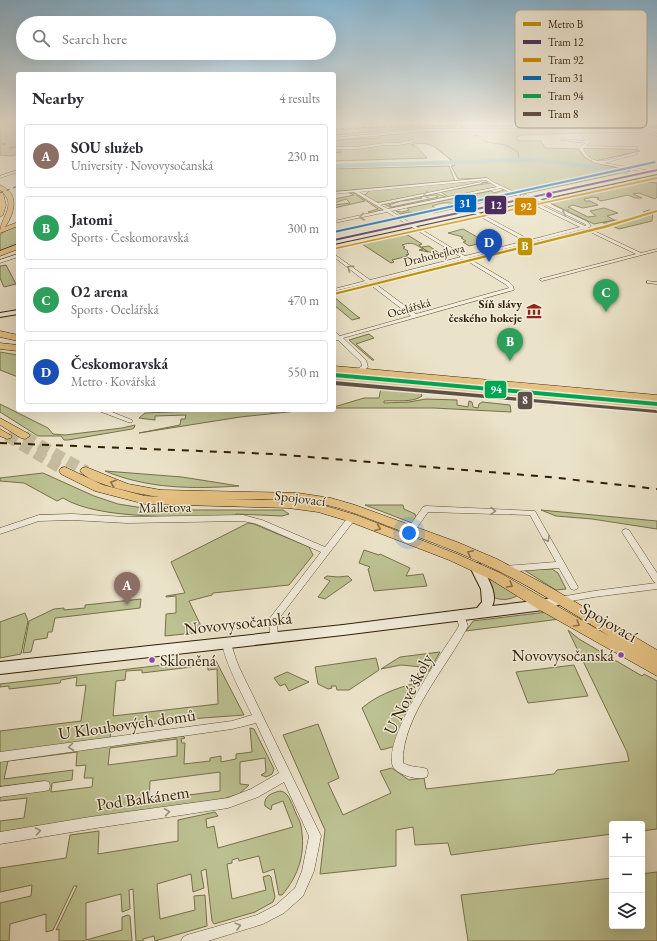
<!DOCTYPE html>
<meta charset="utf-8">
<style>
body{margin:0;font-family:"EB Garamond",serif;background:#f2f2f3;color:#2b2b33}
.controls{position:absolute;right:12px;bottom:12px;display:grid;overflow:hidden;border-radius:4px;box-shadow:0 4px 16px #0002}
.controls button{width:36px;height:36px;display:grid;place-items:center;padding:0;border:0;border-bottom:1px solid #e1e1e2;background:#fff;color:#2b2b33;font:20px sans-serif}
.you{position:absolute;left:409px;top:533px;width:14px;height:14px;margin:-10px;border:3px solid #fff;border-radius:50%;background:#1a73e8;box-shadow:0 0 0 6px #1a73e833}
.badge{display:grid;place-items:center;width:26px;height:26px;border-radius:50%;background:#8f2418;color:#fff;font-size:13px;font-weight:700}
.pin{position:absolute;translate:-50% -33px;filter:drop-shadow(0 1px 2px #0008)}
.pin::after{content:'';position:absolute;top:21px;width:14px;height:12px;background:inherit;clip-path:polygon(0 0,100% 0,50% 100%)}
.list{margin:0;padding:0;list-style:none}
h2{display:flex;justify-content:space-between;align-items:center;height:52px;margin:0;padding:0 16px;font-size:17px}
h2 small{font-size:13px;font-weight:400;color:#7c7c81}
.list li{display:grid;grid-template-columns:26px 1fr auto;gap:12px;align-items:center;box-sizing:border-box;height:64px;margin:0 8px 8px;padding:0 8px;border:1px solid #e1e1e2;border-radius:4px}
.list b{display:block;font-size:15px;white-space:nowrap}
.list p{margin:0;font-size:13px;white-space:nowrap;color:#7c7c81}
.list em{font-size:13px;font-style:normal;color:#7c7c81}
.icon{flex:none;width:22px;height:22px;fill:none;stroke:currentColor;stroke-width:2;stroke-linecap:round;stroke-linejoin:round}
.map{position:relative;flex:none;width:657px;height:941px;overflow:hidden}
.search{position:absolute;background:#fff;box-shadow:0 4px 16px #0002;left:16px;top:16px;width:320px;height:44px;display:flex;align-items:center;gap:10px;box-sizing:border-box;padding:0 14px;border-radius:22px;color:#7c7c81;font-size:15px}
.panel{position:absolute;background:#fff;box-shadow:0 4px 16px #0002;left:16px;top:72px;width:320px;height:340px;border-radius:4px}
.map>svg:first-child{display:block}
.green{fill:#bdc292;stroke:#78704a;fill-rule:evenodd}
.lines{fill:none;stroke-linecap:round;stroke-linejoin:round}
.stream{stroke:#707d71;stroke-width:1}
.river{fill:#99bdbb;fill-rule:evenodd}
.primary-tunnel{stroke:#c6bca1;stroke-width:11;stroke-dasharray:11 5.5;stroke-linecap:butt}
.street-casing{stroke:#604f34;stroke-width:1}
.secondary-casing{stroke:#321e03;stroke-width:2}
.primary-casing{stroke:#321e03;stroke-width:1}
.street{fill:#f2eddc;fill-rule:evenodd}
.secondary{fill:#f2eddc;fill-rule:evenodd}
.primary{fill:#e6c284;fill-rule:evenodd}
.rail-far1{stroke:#321e03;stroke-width:1;stroke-dasharray:3.5 3.5;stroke-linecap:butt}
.rail{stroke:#321e03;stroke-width:2;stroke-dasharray:7 7;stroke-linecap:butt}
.tram-1-casing{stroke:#f2eddc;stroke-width:3}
.tram-2-casing{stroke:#f2eddc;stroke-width:3}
.tram-3-casing{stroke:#f2eddc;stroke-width:3}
.tram-4-casing{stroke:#f2eddc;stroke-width:3}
.tram-5-casing{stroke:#f2eddc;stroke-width:3}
.tram-1{fill:#4c2d5f;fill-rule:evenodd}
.tram-2{fill:#d08b01;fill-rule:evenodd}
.tram-3{fill:#0065bd;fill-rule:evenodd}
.tram-4{fill:#00a651;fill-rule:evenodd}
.tram-5{fill:#605047;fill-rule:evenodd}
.metro-1-casing{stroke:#f2eddc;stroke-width:3}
.metro-1{fill:#bf9201;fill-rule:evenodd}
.oneway{stroke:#9c907a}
.oneway2{stroke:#8c7044}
.bus-dot{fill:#8e44ad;stroke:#f2eddc;stroke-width:1.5}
.labels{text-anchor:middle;stroke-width:3;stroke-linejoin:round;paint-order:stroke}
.far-street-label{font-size:12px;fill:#321e03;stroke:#f2eddc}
.far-poi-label{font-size:12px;font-weight:bold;fill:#321e03;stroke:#f2eddc;text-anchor:end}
.street-label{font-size:14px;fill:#321e03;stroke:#f2eddc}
.near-bus-label{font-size:16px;fill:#321e03;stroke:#f2eddc;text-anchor:end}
.near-street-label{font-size:17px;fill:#321e03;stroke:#f2eddc}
.key{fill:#f2eddc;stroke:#b8af9b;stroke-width:1}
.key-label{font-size:11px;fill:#321e03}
.line-badge{stroke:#f2eddc;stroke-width:1.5}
.badge-label{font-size:11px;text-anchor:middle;font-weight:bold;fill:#fff}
</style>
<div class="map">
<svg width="657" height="941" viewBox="0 0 657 941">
<rect width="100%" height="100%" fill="#ebe3c9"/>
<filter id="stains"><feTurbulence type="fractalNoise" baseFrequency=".005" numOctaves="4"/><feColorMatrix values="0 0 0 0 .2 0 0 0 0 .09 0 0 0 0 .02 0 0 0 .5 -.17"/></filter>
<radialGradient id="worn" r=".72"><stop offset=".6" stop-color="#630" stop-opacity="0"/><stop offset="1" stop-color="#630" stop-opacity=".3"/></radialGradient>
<g class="green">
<path d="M0,123h18v23l-9,2 9,-1v7l-7,2 -11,-1v-10l6,-1 -6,-1z"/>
<path d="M455,126l1,3 -3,1h3l125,2 1,1 -59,2 -7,2 2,4h23l4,7 33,1 6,8 12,6 34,8 -112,24 -26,-13 -5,-4 -29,1 -7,-13 4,-1c-13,-14 -24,-26 -44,-20l6,2 10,11 -93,3v-8l8,-1 -2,-1h-6v-11l45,-2v-2l35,-5 -10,-2 -70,6v-5l48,-3z"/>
<path d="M460,126h197v2l-17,-2 2,3h-4l4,3 -58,1 -2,-2 -120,-2z"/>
<path d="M583,148l52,1 5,2 -45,10 -8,-5 -4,-6z"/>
<path d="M449,166l6,15 -121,11v-23z"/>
<path d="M632,179l25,4v14l-2,2 -16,-6 -6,1 9,4h-7l-7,-3 -27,6 -4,-2 2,-1 -6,-1 -9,2 1,2h5l8,4 -15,3 -10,-3 -5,2 20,10 8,-1 -6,-5 14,-3 14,5 -11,3 7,4 -20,4 -52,-25zM612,184l7,2 -66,15 -5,-2z"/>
<path d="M486,180l2,2 -20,3 -86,17h-11l12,8 -13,3 -2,-1 10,-3 -20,-14h-2l9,6 -31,7 1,-3 15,-2 -4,-4 -12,4v-4l20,-4 -7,-3 18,3 5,-5z"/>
<path d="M491,183l6,4 -49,10 -7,-5 36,-7z"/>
<path d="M503,188l14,7 -84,18 -1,-1 8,-2 -3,-2 16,-4c-6,-3 -14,0 -21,2l3,2 -23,5 -2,-1 -10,2 -4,-3 6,1 7,-2 -2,-2 84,-17 3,2 10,-3 -2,-1z"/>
<path d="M435,193l11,4 -54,11 -8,-4zM435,195l3,2 -46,10 -3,-2 12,-4h2l19,-3 -2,-1z"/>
<path d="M649,210l4,1 -1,10 -33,8 -13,-6h-3l12,-3 7,1 25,-6 -4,-3z"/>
<path d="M18,225v19l-18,7v-16l5,-4z"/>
<path d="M463,229l16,9 9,-2 6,4 -25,6 -6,-4 3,-1 -5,-3 2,-1 -15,-4z"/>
<path d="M406,234l16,10 -3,1 6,5 -3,-3 7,-1 10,7 -10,-1 -4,-2 3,2 -9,-2 4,-1c-9,-6 -12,-7 -21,-4l3,2 -2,1 5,3 -1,1 2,2 -3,1 2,1 -16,4 2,2 -3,1 -29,-19z"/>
<path d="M6,265l10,19 -12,3 -4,-9v-12z"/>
<path d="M334,297l24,20 2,1 -8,2 -18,-15z"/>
<path d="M369,334l5,4 -18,6 18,16h-2l-23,-20z"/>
<path d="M0,352l18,3v22l-18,-7z"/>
<path d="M366,375l188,16 1,5 -190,-16z"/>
<path d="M379,387l41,4 2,5c-9,7 -27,4 -38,5v2l25,-1 17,-3 31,1v5l11,2 1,-6 3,1 1,5 5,1 1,-4 3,-2 28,3 1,7 -77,-4h-100v-1l30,-9h15l2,-10z"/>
<path d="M428,392l128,12 -2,1 -126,-12z"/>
<path d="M567,392l69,6v5l-69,-6z"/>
<path d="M0,404l48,24 5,6 12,1 57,-7 13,-3 -1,3 -2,1 -64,11h-4l-3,-4h-23l-38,-24z"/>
<path d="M226,410h45l-1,2 37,-2 -67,7 -101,16 41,-8 1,-6h4l1,-4 -31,1v4l-16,-2 6,-5z"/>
<path d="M105,471l77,6 57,9c-46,3 -91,3 -134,-15z"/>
<path d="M43,473l51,23 24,8 38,6h127l6,4 -7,2 -46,-2 -3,3c-44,-1 -133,4 -170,-19l-6,3 -33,-18 -24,-2v-3z"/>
<path d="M365,505h38l1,4 11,5 1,5 -4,4z"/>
<path d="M541,510l116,11v8l-65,-10 -36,-3z"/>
<path d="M248,523l6,1 55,23 4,8 -24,30 -76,8 -1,2 -23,6 12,25 -7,7 -29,3 1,-22 10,-1v-17l-10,1v-1l19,-3 -14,-31z"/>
<path d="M364,550l15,5 1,-1 30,14 -4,8 17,-2 4,12 -53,5 -6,-22 2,-2 -11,-4z"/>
<path d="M552,569l6,4 8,16 -10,1 -32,-20z"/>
<path d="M327,576l11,1 10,-1 4,4 -27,19 -7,-2 12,-16 -6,-3z"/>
<path d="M488,580h4l27,15c-10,5 -16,6 -27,2z"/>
<path d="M141,599l-1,9 -85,10 -3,14h-4l-1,6 -13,2 -3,12 -8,1 6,-32 25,-12 10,-1v2l21,-2v-3z"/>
<path d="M547,612l13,7 -94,12 7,-10z"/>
<path d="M25,613l3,8 -7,33 -21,4v-36z"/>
<path d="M568,630l11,9 63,37 2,-2 13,7v148l-15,2v-7h-30v10l-161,21 -3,-12 -33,2 -2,-18 -17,3v36l-76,8 5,-44 -42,-95 35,-11 21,54 -11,5 15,32 48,-22 -11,-22 12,-3 17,12 15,-2 2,11 128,-15 3,-4 72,-9 -2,-9z"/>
<path d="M440,652l-11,19 -7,2v-6l-21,-2 -20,4 19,-12z"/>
<path d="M376,658l3,12 -30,20h-12l-1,-4h-5l1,2 -4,1 -10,-5 -3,-17z"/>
<path d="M215,659l29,56 -41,3 -92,11 -1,10 -110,14v-22l81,-10 5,-36 -10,1 1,-9 -16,3 -1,3 -51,6v-3l-9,1v-3zM207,662l1,8 9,-1 1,35 -105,12 3,-35 9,-1 1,-9 16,-1v3l50,-6v-3z"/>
<path d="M574,665l14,31 -60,7 -12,-31z"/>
<path d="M287,672l22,10 -20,9 -4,-7 -5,2 -6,-8z"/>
<path d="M412,684l3,4 -19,58 -15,4 -19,-42c14,-12 32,-19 50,-24z"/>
<path d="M250,728l4,1 20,40 -2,5 -6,3 -5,-2 5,-3 -1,-14 -25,4v22l9,1 -10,9 -16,5 -223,35v-13l24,-3 3,-20 -27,3v-41l183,-24 2,2 -4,1 1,4h3l-1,21 26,-3v-3l11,-2v6l15,-3v-5l16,-2zM177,739v17l-69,9 2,-17zM77,752l-1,14 10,-1 -2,13h9l-1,9 -41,5 1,-9 20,-3 1,-10 -69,9 4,-18zM220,772v19l-71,9 1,-19z"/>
<path d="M280,791c8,1 10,9 13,15 2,7 7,14 8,20 5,27 -2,49 -19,69h-3l-5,-26 -11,4 -4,-17 -20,5 -1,-3 -6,2v3l-5,1 5,35 34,-9 -3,-13 6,-2 2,2 4,20 -2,5 -18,10 -41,12 -2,-3 -6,-52 -5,2 3,17 -11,4 -2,-18 -34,10 3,35 35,-9 -1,-14 11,-1 2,31 -52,15 -1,-5 -11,3v2h-7l-3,-52 -4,1 1,19 -8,3 -1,-18 -35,9v37l36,-10v-13l6,-2 2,1 2,25h-73v-12l-3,1 21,-44h-3l-21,44 -7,2v-18l-36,10 -1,17h-9v-38l31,-7 1,-11 -32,7v-24l66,-10 4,-23 29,-4 -1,23 80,-13v-21l37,-8 3,4 -12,3 1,9 7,-2 4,22 75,-21 -10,-26 -11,4 -1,5 -6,-4c-2,-10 7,-13 15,-15z"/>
<path d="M657,872v69h-189l-7,-46 151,-17v48h30v-52z"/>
</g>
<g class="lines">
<g class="stream">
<path d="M474,135l5,1"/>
<path d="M483,139l3,3 20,3 12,7 1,6 3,2"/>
<path d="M433,146l21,16"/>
</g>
<g class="river">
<path d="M526,158l30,2 70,10 3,2 -3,2 -70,-10 -30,-2 -192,6v-4z"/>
<path d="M648,173l9,2v4l-11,-3v-2z"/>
</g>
<g class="primary-tunnel">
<path d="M7,436l58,35"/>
<path d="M25,436l61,35"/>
</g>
<defs>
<g id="street">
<path d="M452,123h4v1l-2,1z"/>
<path d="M424,129l215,1 11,1 7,3v2l-8,-3 -10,-1 -215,-1 -90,9v-2z"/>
<path d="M583,133l8,9 -5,4 50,1 2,1 -2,1 -52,-1 -1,1c3,6 8,11 15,12 6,2 30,-7 38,-9l1,2 -33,9 53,9v2l-62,-11 -10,-6 -6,-8 2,-3 5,-3 -25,-3 2,-1 23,2 -5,-7z"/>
<path d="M413,140l1,2 -15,3h-14l-28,4h-23v-2h23l28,-4h14z"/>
<path d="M18,170v2l-18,6v-2z"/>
<path d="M487,178l6,4 28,13 -3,1 -17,-8 -110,23 74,45 60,-15 -59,-32v-2h2l62,33 50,-13 -58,-28v-2h2l61,29 1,-1 -1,-1 -51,-25 -10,-2 -1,-1 2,-1 11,2 52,25 3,4 -3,2 53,25 16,-4v2l-115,30 -2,-1v-1l96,-25 -52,-25 -116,29 41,24 4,4 1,4 -171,48 23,22 2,7c-3,3 -8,6 -12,5v-2l6,-4 -1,-4 -23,-22 -4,1v-4h1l-1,-1v-5l6,5 71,-20 -43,-33 -34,8v-2l31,-8 -31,-24v-3l36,26 91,-23 -74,-45 -53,11v-2l50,-11 -30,-18 -20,2v-2zM486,180l11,7 -109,22 -8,-4 103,-22 -2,-1 -103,21 -19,-11zM464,259l41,25 4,4 -93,26 -43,-32z"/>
<path d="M18,254v3l-18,6v-3z"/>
<path d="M647,281l10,1v2l-10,-1z"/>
<path d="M98,410h9l25,10 1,1 -1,1h-4l-29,-11z"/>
<path d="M426,506l109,5 43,76 -1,2 -3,1 -3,-1 -12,-21 -53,4 -3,-1 -1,-2 1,-2 3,-1 50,-4 -26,-47 -102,-3 -14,20h-6l-1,-2 1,-2 15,-21z"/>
<path d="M72,514l55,3 116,-2 19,5 63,27 24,-31h6l1,2 -79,103 1,16 -1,3 -3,1 -3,-1 -1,-3 -1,-17 1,-2 51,-66 -64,-28 -14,-3 -116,2 -55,-3 -33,1 -39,13v-6l39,-13z"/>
<path d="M626,529l3,1 28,43v16l-63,8 -34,6 -3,-1 -1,-2 1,-2 3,-1 34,-6 62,-8 -2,-1 -32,-50 1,-2z"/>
<path d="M460,612l3,1 5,13c-20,40 -67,91 -65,137 9,5 15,3 24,6l1,4 -1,4c-9,3 -19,0 -27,-4 -2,-2 -5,-3 -7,-6 -11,-28 50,-116 66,-141l-3,-11 1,-2z"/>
<path d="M226,638l3,1c4,9 6,19 10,28l82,169 -7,35 -11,25 -19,17 -21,11 -55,17h-27l2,-4 4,-2 70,-20 19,-10 19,-17 7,-17 7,-35 -25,-54 -26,15 -30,11 -138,21 -90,15v-12l90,-15 138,-19 23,-9 28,-16 -23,-50 -24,6 -232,33v-10l232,-31 20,-6c-6,-13 -34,-65 -29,-76z"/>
<path d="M45,781l4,1 1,4 -1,4 -4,1 -45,6v-10z"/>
</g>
<g id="secondary">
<path d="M657,170v4l-323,70v-4z"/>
<path d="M18,310v4l-18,3v-4z"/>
<path d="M476,563l4,1c6,11 19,30 12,42l51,-6 17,-5 4,2 2,3 -2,3 -21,7 -200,25 -343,39v-12l343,-37 134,-17 5,-6 -1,-13 -11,-22 2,-3z"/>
</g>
<g id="primary">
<path d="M0,185c20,8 15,28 5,42l13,-5v4l-18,7c0,-17 19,-28 0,-43z"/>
<path d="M0,191l3,2 3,12 -3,10 -3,2z"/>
<path d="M18,244v5l-18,7v-5z"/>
<path d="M0,331l18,4v6l-18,-4z"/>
<path d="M0,343l18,2v6l-18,-2z"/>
<path d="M334,366l323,29v6l-323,-29z"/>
<path d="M334,376l323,30v6l-323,-30z"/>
<path d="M0,418l29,16 1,2 -5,3 -4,-1 -21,-13z"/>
<path d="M0,429l12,7 -1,2 -4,1 -7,-3z"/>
<path d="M65,467l38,18 42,11 15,1c-17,-2 -70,-12 -80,-26l2,-3 4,-1 42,17 33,6 137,3 33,5 24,7 102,37 40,17 51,27 109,64v26l-119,-67 -48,-30 -41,-19 -101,-39 -30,-9 -30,-4 -143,-4 -50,-13 -34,-17 -2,-3 2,-3zM222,499c33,0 67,-1 100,5 26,5 49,16 74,25 30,11 61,22 90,36 43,20 83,46 123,71l-109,-63 -43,-19 -101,-39 -37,-11 -31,-4z"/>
</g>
</defs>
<use href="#street" class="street-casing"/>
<use href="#secondary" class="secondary-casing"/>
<use href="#primary" class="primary-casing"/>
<use href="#street" class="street"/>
<use href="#secondary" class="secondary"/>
<use href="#primary" class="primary"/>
<g class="rail-far1">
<path d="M334,129l74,-3 249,-1"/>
<path d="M0,193l18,-7"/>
</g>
<path class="rail" d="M0,443l274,11 275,23 108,12"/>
<defs>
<path id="tram-1" d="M657,169v2l-323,70v-2z"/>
<path id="tram-2" d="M657,177v2l-321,70 -2,-1z"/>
<path id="tram-3" d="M655,161l1,2 -322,70v-2z"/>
<path id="tram-4" d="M334,373l323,29v4l-323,-29z"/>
<path id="tram-5" d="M334,381l322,29 1,1v2l-323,-28z"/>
</defs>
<use href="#tram-1" class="tram-1-casing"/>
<use href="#tram-2" class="tram-2-casing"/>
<use href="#tram-3" class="tram-3-casing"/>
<use href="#tram-4" class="tram-4-casing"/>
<use href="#tram-5" class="tram-5-casing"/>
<use href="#tram-1" class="tram-1"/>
<use href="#tram-2" class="tram-2"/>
<use href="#tram-3" class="tram-3"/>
<use href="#tram-4" class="tram-4"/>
<use href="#tram-5" class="tram-5"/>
<defs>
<path id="metro-1" d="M657,210v2l-52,16 -271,67v-2l269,-67z"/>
</defs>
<use href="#metro-1" class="metro-1-casing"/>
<use href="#metro-1" class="metro-1"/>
</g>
<defs><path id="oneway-chevron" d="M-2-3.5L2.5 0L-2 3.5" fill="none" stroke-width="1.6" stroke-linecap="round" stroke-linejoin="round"/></defs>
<g class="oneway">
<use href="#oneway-chevron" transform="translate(426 195) rotate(169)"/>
<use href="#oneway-chevron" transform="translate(565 212) rotate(-154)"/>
<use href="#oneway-chevron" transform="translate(362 217) rotate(168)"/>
<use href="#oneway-chevron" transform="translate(350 268) rotate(-143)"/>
<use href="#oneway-chevron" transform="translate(493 511) rotate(2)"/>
<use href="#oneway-chevron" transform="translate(547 539) rotate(61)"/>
<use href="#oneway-chevron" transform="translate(71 747) rotate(173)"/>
<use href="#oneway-chevron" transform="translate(167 812) rotate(-8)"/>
<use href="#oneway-chevron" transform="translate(38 831) rotate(-10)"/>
<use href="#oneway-chevron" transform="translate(238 926) rotate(-15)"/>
</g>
<g class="oneway2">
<use href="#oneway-chevron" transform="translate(113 483) rotate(-161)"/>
<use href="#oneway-chevron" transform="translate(378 528) rotate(21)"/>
<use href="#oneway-chevron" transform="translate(470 553) rotate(-155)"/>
<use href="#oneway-chevron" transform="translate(510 585) rotate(31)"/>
<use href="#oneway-chevron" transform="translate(577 624) rotate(30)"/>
</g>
<linearGradient id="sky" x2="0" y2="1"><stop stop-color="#88b8d6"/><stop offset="0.48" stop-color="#f6f2e7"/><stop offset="1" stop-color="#f6f2e7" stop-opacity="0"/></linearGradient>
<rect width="657" height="255" fill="url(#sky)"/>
<defs>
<symbol id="museum-bare" viewBox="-9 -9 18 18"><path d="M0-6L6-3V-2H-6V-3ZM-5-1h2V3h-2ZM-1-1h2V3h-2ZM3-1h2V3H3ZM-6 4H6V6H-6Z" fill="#8f2418" stroke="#f2eddc" stroke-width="2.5" paint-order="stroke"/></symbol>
</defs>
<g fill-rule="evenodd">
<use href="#museum-bare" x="523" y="300" width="22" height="22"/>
</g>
<g class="bus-dot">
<circle cx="549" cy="195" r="3.5"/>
<circle cx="621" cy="655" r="3.5"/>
<circle cx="152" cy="660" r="3.5"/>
</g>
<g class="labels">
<g class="far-street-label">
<text transform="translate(434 255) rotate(-14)" y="4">Drahobejlova</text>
<text transform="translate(409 308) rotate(-16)" y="4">Ocelářská</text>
</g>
<g class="far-poi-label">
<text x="522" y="308">Síň slávy<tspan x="522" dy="14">českého hokeje</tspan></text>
</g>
<g class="street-label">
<text transform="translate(300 498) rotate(7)" y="5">Spojovací</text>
<text transform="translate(165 507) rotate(-1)" y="5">Malletova</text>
</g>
<g class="near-bus-label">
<text x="614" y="661">Novovysočanská</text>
<text x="160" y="666" text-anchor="start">Skloněná</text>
</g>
<g class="near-street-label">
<text transform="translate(609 622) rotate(30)" y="6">Spojovací</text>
<text transform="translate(238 623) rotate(-6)" y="6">Novovysočanská</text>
<text transform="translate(408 694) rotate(-63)" y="6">U Nové školy</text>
<text transform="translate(127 724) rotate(-8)" y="6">U Kloubových domů</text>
<text transform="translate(143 798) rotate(-8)" y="6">Pod Balkánem</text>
</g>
</g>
<rect x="515" y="10" width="132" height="118" rx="6" class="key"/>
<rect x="523" y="22" width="18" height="4" fill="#bf9201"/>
<rect x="523" y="40" width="18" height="4" fill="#4c2d5f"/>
<rect x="523" y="58" width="18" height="4" fill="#d08b01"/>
<rect x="523" y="76" width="18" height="4" fill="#0065bd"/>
<rect x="523" y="94" width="18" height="4" fill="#00a651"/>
<rect x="523" y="112" width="18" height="4" fill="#605047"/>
<g class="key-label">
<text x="548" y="28">Metro B</text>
<text x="548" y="46">Tram 12</text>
<text x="548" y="64">Tram 92</text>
<text x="548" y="82">Tram 31</text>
<text x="548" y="100">Tram 94</text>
<text x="548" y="118">Tram 8</text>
</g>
<g class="line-badge">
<rect x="454" y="194" width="23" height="19" rx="4" fill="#0065bd"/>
<rect x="484" y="195" width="23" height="20" rx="4" fill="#4c2d5f"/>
<rect x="514" y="197" width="23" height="19" rx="4" fill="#d08b01"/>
<rect x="517" y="237" width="16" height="19" rx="4" fill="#bf9201"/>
<rect x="484" y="380" width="23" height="19" rx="4" fill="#00a651"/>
<rect x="517" y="391" width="16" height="19" rx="4" fill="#605047"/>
</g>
<g class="badge-label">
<text x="465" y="207">31</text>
<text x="496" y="209">12</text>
<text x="526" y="210">92</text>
<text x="525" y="250">B</text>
<text x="496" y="393">94</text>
<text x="525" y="404">8</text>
</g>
<rect width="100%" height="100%" filter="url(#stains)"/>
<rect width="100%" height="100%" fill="url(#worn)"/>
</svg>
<div class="controls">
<button>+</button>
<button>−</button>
<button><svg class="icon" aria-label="layers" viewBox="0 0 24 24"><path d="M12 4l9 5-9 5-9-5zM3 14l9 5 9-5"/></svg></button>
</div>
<div class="you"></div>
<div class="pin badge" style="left:127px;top:605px;background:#8d6e63">A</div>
<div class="pin badge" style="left:510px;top:361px;background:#2e9e5b">B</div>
<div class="pin badge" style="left:606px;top:312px;background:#2e9e5b">C</div>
<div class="pin badge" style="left:489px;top:262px;background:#1a4fb4">D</div>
<div class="search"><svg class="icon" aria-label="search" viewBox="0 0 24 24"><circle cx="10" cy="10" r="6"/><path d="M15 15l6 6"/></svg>Search here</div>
<section class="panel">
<h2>Nearby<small>4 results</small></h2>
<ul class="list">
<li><span class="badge" style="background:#8d6e63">A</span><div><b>SOU služeb</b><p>University · Novovysočanská</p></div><em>230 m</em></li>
<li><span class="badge" style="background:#2e9e5b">B</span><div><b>Jatomi</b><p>Sports · Českomoravská</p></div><em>300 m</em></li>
<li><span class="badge" style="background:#2e9e5b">C</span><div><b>O2 arena</b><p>Sports · Ocelářská</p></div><em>470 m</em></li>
<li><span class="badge" style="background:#1a4fb4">D</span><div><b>Českomoravská</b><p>Metro · Kovářská</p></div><em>550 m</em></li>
</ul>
</section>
</div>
